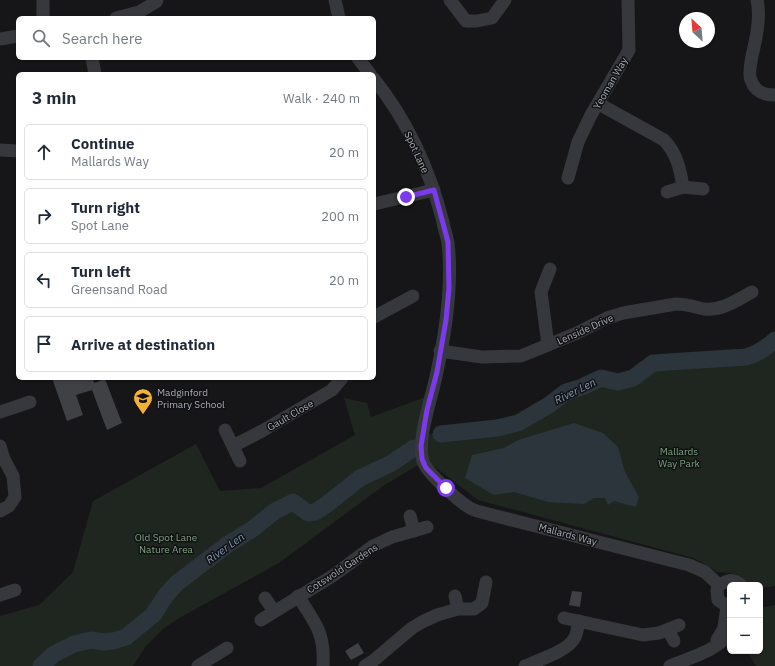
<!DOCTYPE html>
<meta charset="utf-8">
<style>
body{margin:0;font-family:"IBM Plex Sans",sans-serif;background:#f6f6f7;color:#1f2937}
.controls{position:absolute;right:12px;bottom:12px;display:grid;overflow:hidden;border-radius:6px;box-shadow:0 1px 3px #0004}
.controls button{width:36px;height:36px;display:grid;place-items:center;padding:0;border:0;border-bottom:1px solid #e0e1e3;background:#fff;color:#1f2937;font:20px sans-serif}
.compass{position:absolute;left:679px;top:12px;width:36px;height:36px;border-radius:50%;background:#fff;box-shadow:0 1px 3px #0004;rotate:334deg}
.stop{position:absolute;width:12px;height:12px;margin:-9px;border:3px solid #7c3aed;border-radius:50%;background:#fff}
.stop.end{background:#7c3aed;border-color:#fff;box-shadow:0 1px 4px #0008}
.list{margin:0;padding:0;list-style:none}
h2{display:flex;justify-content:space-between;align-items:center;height:52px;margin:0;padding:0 16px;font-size:17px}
h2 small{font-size:13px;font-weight:400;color:#747a83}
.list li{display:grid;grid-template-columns:26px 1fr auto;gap:12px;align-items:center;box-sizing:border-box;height:56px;margin:0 8px 8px;padding:0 8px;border:1px solid #e0e1e3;border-radius:6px}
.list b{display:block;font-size:15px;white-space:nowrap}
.list p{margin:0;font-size:13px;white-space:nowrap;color:#747a83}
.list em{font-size:13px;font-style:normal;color:#747a83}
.icon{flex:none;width:22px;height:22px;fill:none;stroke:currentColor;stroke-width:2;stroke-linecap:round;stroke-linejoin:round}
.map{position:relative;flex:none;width:775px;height:666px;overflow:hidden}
.search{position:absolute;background:#fff;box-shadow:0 1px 3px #0004;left:16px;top:16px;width:360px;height:44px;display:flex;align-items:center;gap:10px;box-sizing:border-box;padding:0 14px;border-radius:6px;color:#747a83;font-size:15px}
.panel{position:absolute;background:#fff;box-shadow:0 1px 3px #0004;left:16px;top:72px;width:360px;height:308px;border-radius:6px}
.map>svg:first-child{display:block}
.green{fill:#1e261f}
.water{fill:#2c353c}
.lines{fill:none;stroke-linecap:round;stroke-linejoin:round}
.river{stroke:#2c353c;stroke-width:17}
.building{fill:#404145}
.minor{stroke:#37383d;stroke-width:13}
.route{stroke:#7c3aed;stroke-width:5}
.labels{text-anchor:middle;stroke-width:3;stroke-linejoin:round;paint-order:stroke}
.street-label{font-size:10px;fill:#a8adb8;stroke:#111113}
.poi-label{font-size:10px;fill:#a8adb8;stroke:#111113;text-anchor:start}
.park-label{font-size:10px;fill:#7fa381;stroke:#111113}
.water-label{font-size:11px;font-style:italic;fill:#7f9bb3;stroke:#111113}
</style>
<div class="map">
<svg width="775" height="666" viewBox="0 0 775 666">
<rect width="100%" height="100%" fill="#161618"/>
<g class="green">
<path d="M774,338l1,1v247l-15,2v-3h-13l-10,-10 -7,-2 -13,-1 -16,-10 -8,-4 -215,-58 -46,-35 -9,-3 -40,24 -104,77 -98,54 -18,12 -17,17 -13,20h-133v-50l39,-11 34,-33 20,-71 103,-57 24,47 41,-3 94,-53 -11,-37 23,5 4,14 60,-22 -4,40 14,-5 42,-4 24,-4 15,-6 34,-22 38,-20 15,5h11l10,-4 22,-14 93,-6c12,-2 20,-8 29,-17z"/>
<path d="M775,605v61h-19l-9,-15h13v-43z"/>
</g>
<path class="water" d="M574,423l29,10 15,14 7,25 14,25 -3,10 -22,-6 -6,4 -3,-7h-11l-10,6 -36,-2 -34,-10 -20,3 -29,-17 7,-23 32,-7 14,-8z"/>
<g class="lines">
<g class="river">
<path d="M441,434l56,-6 21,-5 31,-18 17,-13 16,-5 19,-9 17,4 15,-4 20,-15 93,-6c12,-3 20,-9 29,-17"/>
<path d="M41,666l13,-12 20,-10 17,-4 13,2 9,-1 13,-4 27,-22 13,-20 11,-12 50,-38 27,-17 21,-17 18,-9 15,11 7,-1 11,-7 34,-27 30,-14 24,-16"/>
</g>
</g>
<g class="building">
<path d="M52,378h41l1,5 11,-4 17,44 -15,7 -15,-40 -16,5 7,20 -16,6z"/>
<path d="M572,591l10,1 -2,15 -11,-2z"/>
<path d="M358,643l6,10 -13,7 -6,-9z"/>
</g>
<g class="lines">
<g class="minor">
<path d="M43,0v18"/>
<path d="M335,0l4,18"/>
<path d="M450,0l16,21h11l15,-3 13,-18"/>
<path d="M757,0c4,17 -1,39 -5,56 -1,6 -4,18 -1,24 4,12 13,15 24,15"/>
<path d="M116,18l23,-6 17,-10 1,-2"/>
<path d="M0,39l18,-3"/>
<path d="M92,58l3,16"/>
<path d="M358,58l12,16"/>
<path d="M374,79c33,41 56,92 69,143 1,7 4,14 5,21 5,42 -2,87 -11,129 -4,22 -21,68 -14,89 3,11 37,42 49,48 6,3 14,4 20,6l197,50 16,7 14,13"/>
<path d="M599,104l65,36c13,14 16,28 19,47"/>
<path d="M0,150l18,1"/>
<path d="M568,178l10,-36 13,-27 38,-65 -1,-50"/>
<path d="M667,192l16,-5 20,2"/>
<path d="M374,204l60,-14"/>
<path d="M374,317l39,-21"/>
<path d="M548,345l-7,-53 9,-23"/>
<path d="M440,351l42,6 39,-1 56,-23 30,-15 16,-5 53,-9c10,0 19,3 28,5 18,2 33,-9 48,-17"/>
<path d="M0,412l30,-10"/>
<path d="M225,430l15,31"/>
<path d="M0,446l4,13 9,17 2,21 -6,9 -9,5"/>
<path d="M233,446l29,-15 70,-41 10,-12"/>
<path d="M410,516l4,15"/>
<path d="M0,595l15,-5"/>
<path d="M298,596c17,27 27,36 25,70"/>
<path d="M455,596l3,13"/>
<path d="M265,598l9,13"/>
<path d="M730,606h-3l-9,-6 -1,-10 2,-5c9,-5 14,-7 22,0"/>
<path d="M564,618l79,17 16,-2 20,-8"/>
<path d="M261,620l73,-45 39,-29 19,-9 35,-10"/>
<path d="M668,630l6,11"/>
<path d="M717,640l7,-12 3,-22"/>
<path d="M198,666l29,-18"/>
<path d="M365,666l8,-5 39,-33 10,-6 15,-7 21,-6h16l8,-6 4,-21"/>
<path d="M525,666c13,-6 44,-15 50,-29 2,-4 3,-11 4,-16"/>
<path d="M670,666c21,-9 45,-14 60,-33"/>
</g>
</g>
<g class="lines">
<path class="route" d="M406,197l28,-7 14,52 1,46 -3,32 -9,52 -10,38 -6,36 1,13 4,9 20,20"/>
</g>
<defs>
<symbol id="school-pin" viewBox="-11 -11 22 30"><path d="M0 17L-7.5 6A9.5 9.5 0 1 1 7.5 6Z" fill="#f2b134" stroke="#111113"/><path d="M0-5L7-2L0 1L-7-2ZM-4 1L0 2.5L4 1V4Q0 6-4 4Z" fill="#111"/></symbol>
</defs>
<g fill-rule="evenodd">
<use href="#school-pin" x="132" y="387" width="22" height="30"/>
</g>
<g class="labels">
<g class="street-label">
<text transform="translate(610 83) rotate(-60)" y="4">Yeoman Way</text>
<text transform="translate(417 152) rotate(65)" y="4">Spot Lane</text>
<text transform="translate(585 329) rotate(-24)" y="4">Lenside Drive</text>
<text transform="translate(290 415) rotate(-30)" y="4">Gault Close</text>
<text transform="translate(568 534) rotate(15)" y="4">Mallards Way</text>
<text transform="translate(342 568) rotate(-33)" y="4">Cotswold Gardens</text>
</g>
<g class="poi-label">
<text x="157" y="396">Madginford<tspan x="157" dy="12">Primary School</tspan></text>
</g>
<g class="park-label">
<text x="679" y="455">Mallards<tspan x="679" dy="12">Way Park</tspan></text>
<text x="166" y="541">Old Spot Lane<tspan x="166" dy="12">Nature Area</tspan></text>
</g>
<g class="water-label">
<text transform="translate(575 391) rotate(-26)" y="4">River Len</text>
<text transform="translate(225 548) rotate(-36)" y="4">River Len</text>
</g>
</g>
</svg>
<div class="controls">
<button>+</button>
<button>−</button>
</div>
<svg class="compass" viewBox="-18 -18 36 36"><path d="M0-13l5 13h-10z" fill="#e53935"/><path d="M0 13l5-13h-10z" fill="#747a83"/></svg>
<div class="stop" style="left:446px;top:488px"></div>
<div class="stop end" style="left:406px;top:197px"></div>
<div class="search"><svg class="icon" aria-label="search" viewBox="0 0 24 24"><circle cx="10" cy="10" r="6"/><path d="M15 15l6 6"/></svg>Search here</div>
<section class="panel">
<h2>3 min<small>Walk · 240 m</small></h2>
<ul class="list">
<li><svg class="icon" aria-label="ahead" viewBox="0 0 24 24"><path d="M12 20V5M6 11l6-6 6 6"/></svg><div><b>Continue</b><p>Mallards Way</p></div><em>20 m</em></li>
<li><svg class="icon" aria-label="right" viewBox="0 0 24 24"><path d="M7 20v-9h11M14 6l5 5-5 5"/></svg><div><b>Turn right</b><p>Spot Lane</p></div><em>200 m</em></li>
<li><svg class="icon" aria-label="left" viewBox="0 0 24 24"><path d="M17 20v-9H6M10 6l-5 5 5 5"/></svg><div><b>Turn left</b><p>Greensand Road</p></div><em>20 m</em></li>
<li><svg class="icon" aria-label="arrive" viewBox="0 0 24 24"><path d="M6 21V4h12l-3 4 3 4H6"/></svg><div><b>Arrive at destination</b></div></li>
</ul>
</section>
</div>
